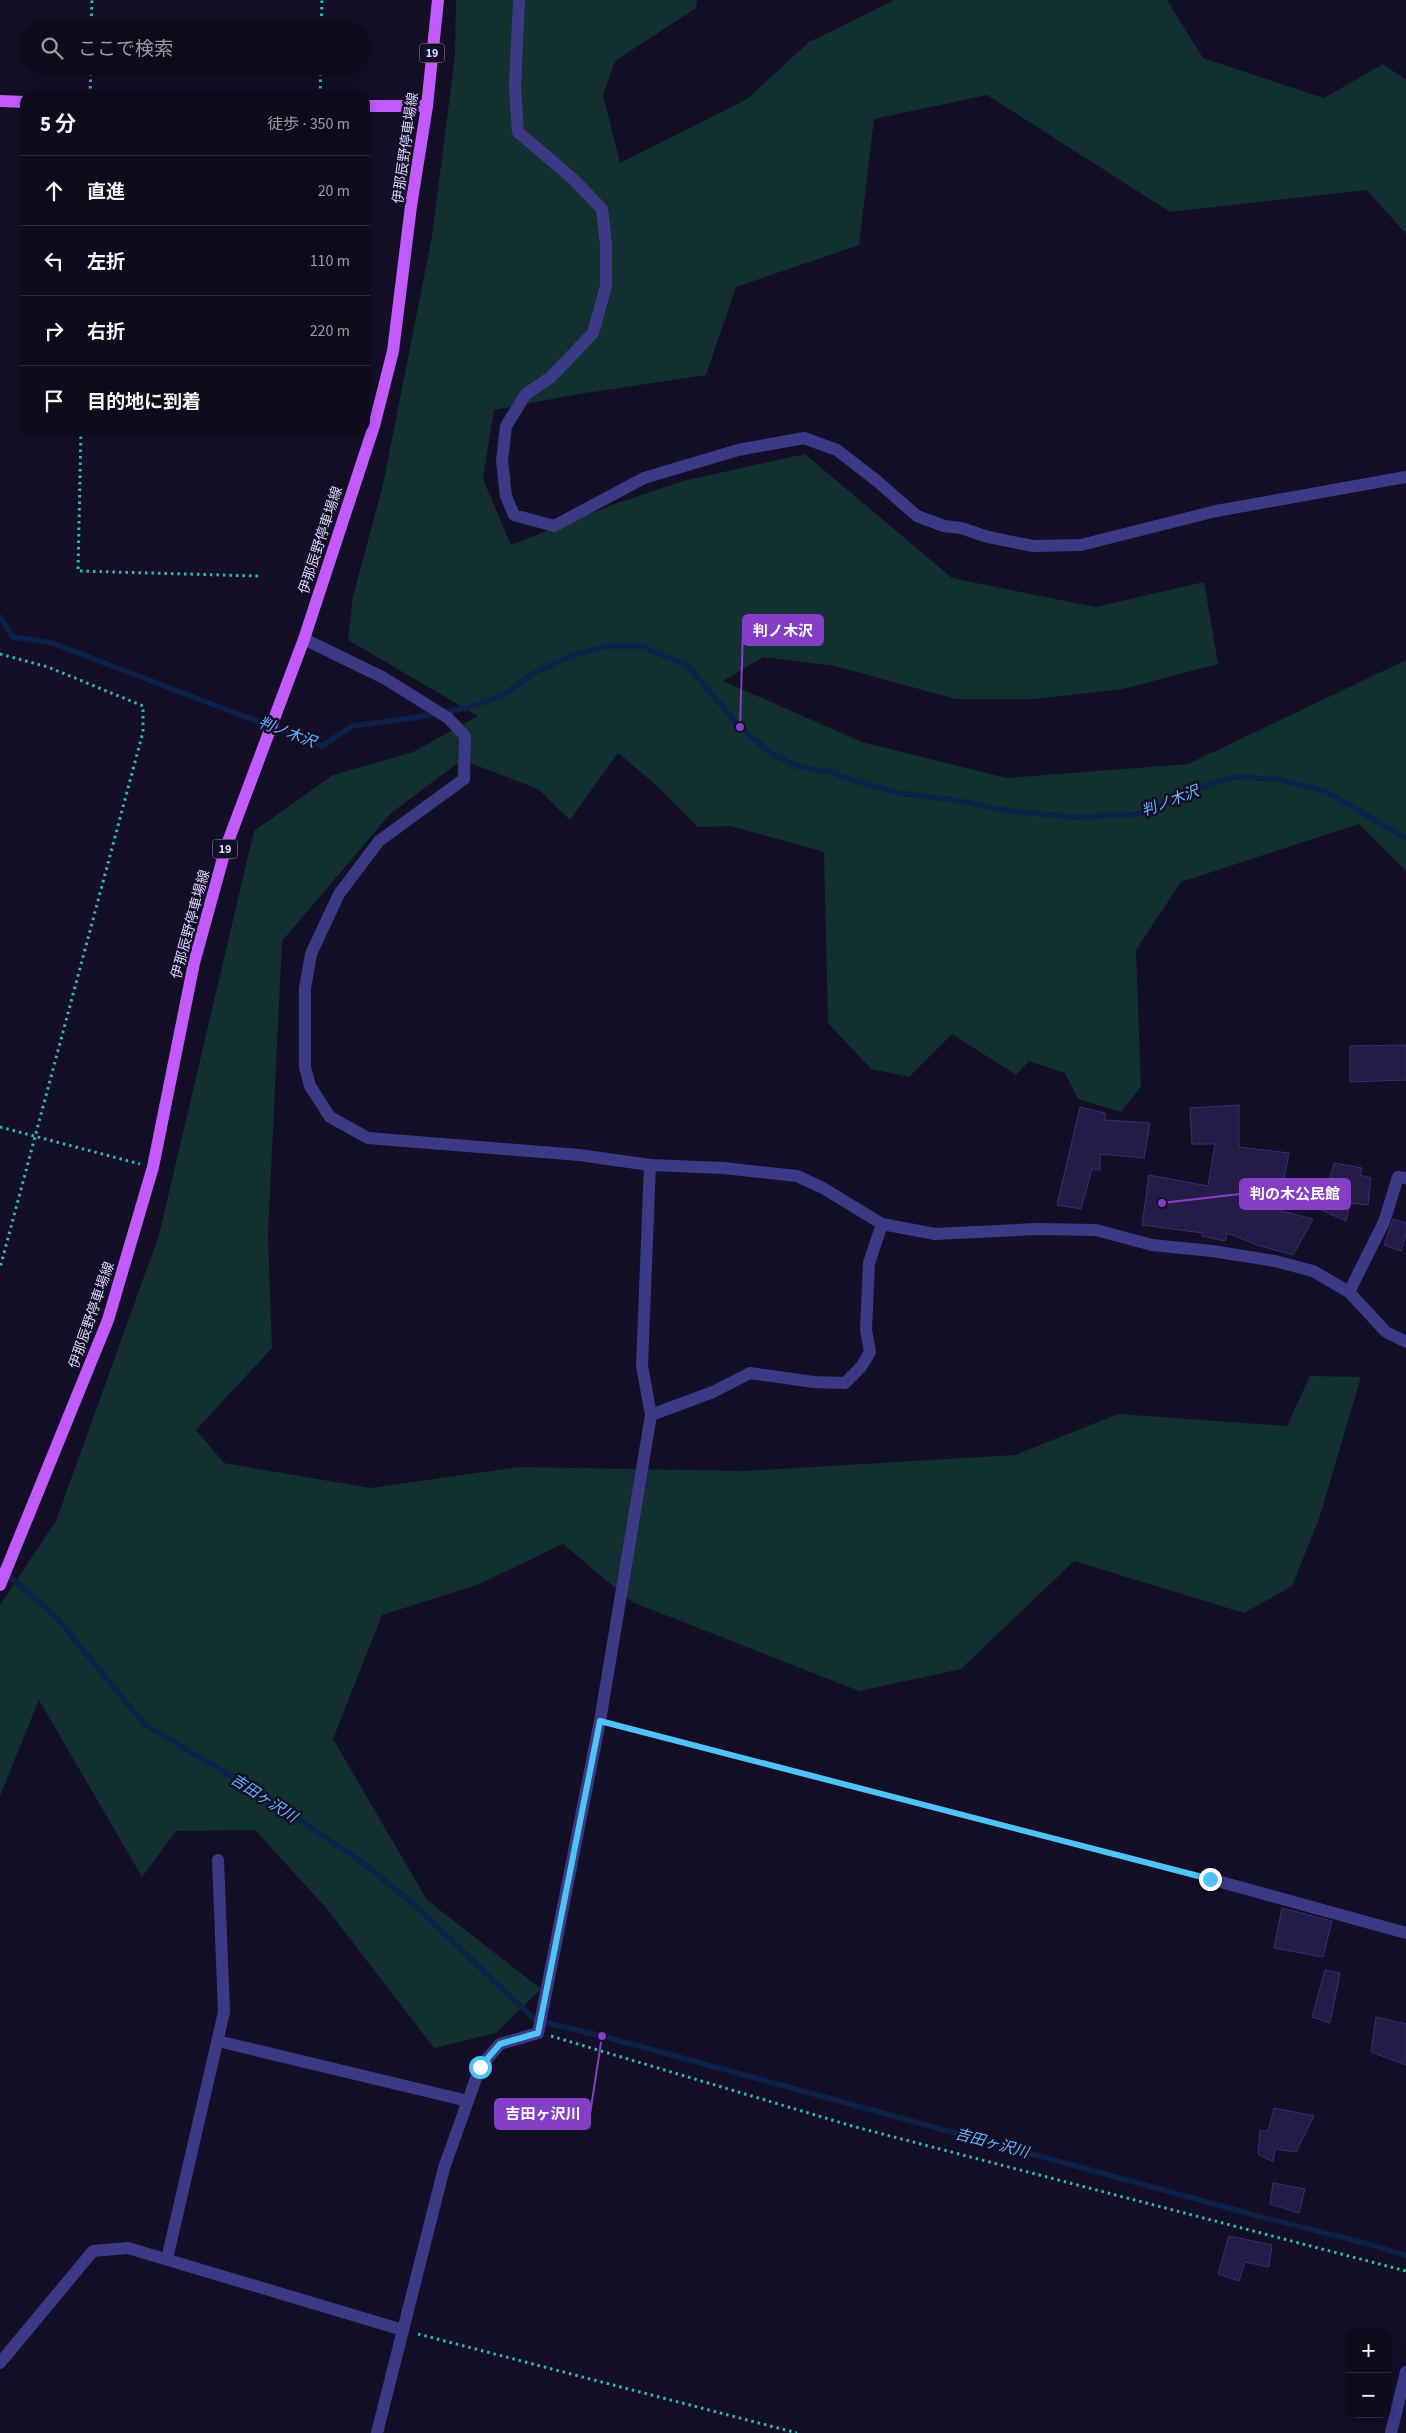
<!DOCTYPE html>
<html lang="ja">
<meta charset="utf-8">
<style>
body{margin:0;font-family:"Source Sans 3","Noto Sans JP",sans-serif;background:#1c1929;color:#f1f3f6}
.controls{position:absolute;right:15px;bottom:15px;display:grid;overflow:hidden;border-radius:10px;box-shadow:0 2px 12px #0003}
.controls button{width:45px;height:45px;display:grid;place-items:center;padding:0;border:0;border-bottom:1px solid #2e2b3b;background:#0e0b1c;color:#f1f3f6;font:25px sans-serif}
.stop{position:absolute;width:15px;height:15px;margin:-11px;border:4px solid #4fc3f7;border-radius:50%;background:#fff}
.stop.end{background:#4fc3f7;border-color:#fff;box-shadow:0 1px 5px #0008}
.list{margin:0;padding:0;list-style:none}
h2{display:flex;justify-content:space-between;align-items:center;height:65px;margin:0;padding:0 20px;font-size:21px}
h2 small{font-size:16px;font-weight:400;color:#9b9ba3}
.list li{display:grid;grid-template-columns:32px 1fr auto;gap:15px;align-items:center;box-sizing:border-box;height:70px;padding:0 20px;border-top:1px solid #2e2b3b}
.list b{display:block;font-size:19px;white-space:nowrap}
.list em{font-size:16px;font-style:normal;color:#9b9ba3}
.icon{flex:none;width:28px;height:28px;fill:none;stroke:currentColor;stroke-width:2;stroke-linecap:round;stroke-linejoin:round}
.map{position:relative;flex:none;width:1406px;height:2433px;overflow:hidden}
.search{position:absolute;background:#0e0b1c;box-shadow:0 2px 12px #0003;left:20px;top:20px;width:350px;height:55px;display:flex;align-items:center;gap:12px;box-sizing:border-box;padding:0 18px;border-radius:28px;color:#9b9ba3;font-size:19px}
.panel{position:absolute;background:#0e0b1c;box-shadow:0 2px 12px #0003;left:20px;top:90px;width:350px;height:345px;border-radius:15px}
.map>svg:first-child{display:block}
.green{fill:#12302f}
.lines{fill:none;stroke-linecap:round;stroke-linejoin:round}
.stream{stroke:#0c2248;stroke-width:5.5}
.building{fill:#241b47;stroke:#3b2d73}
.path{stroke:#2fb8b0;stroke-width:3;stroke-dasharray:2.5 4;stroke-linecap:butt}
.minor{stroke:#3d3a85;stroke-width:12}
.major{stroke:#c25bff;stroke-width:12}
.route{stroke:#4fc3f7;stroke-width:6}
.labels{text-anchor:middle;stroke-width:5;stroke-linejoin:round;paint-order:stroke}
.shield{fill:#130f26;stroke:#9e99be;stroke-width:1}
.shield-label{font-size:12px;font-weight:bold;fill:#d9d4ff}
.street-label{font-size:14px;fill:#d9d4ff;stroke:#130f26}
.water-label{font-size:15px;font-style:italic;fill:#62b6ff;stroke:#130f26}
.leader{fill:none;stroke:#843dc5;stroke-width:2}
.callout-dot{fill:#843dc5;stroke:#130f26;stroke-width:2}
.callout{fill:#843dc5;stroke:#843dc5;stroke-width:2}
.callout-label{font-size:15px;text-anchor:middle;font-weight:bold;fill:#fff}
</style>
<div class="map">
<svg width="1406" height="2433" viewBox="0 0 1406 2433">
<rect width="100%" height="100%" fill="#130f26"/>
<path class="green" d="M456,0h241l-1,8 -81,53 -12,34 17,68 127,-64 62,-57 86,-42h272l36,58 121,40 59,-34 23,16v154l-39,-44 -197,22 -183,-117 -113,24 -15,126 -123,42 -30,88 -127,19 -85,16 -11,69 28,66 104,-41 68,-23 122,-27 147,124 143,29 109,-25 14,82 -95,25 -88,10h-79l-121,-33 -72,-9 -40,24 139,61 145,36 181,-14 218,-104v211l-47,-47 -178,58 -45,68 5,137 -20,25 -43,-13 -13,-26 -36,-12 -13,14 -64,-41 -43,43 -38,-8 -43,-46 -4,-171 -93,-26 -33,1 -43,-43 -37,-31 -48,67 -32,-31 -76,-29 -71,53 -109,128 -14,294 4,113 -76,82 28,33 146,25 149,-21 226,4 270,-16 103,-41 169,12 23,-50 51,1 -42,142 -27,67 -48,27 -170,-52 -113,108 -102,22 -227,-89 -69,-58 -86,41 -95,30 -49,124 94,161 114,89 -45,44 -62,15 -107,-139 -72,-79 -79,1 -34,46 -103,-177 -39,96v-191l56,-84 103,-286 95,-404 79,-56 80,-23 65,-36 -130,-76 5,-44 30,-111 49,-249 23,-180z"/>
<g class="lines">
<g class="stream">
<path d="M0,617l13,20 39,6 270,103 30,-20 55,-7 64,-12 32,-12 31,-22 37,-17 36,-10h34l47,20 52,61 32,27 27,13 32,5 11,5 57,16 55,7 56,11 61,6 63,-2 16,-4 48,-23 36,-11 44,2 47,12 81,47"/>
<path d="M0,1568l57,50 87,106 114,68 101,68 50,40 126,120 67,16 656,180 107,27 41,13"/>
</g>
</g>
<g class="building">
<path d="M1406,1045v35l-56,2v-36z"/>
<path d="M1239,1105v42l50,6 -11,57 35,9 -20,36 -33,-9 -33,-13 -2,8 -23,-5 1,-3 -61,-8 7,-50 59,11 7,-42h-23l-2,-36z"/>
<path d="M1080,1107l25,6v7l45,3 -6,35 -44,-4v16l-8,-1 -11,40 -24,-4z"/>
<path d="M1334,1163l28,5 -2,7 11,3 -3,27 -18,-2 -4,18 -25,-11z"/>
<path d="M1393,1219l13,4v11l-5,17 -17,-6z"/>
<path d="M1282,1908l50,13 -9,36 -49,-9z"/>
<path d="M1325,1970l15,3 -10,50 -18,-6z"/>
<path d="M1376,2017l30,7v41l-35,-13z"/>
<path d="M1274,2108l40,8 -18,36 -21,-3 -2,13 -15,-8 2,-23h8z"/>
<path d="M1273,2183l32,6 -6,24 -29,-9z"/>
<path d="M1229,2236l43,9 -3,22 -24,-5 -6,19 -21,-7z"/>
</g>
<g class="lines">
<g class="path">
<path d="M91,29l1,-29"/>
<path d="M321,29l1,-29"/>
<path d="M90,95l1,-29"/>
<path d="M320,95l1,-29"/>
<path d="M81,430l-3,141 180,5"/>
<path d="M0,654l48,13 95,39v26l-143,536"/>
<path d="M0,1127l140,37"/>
<path d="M615,1725l582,151"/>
<path d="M551,2036l301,90 554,145"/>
<path d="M418,2334l379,99"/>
</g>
<g class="minor">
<path d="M519,0l-4,87 3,45 55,47 29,30 4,34v43l-13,47 -42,44 -25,17 -20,32 -4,35 4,35 8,19 40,11 90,-48 94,-28 66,-12 33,12 40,31 40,35 27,10 17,2 27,9 45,9 48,-1 135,-34 190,-34"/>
<path d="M304,639l80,39 64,40 17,18 -1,43 -85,62 -40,53 -28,60 -6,34v79l5,19 20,31 38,21 211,17 71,10 73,3 74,8 26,12 59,36 53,10 101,-5 60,1 56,15 60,6 63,10 38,10 36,21 37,40 20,10"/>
<path d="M1349,1292l35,-70 14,-45 8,1"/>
<path d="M651,1415l62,-23 37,-19 64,9 31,1 16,-16 9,-15 -4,-22 3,-67 13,-39"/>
<path d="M1210,1879l196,54"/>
<path d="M226,2043l242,58"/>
<path d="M167,2259l57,-247 -6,-152"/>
<path d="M0,2363l93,-112 35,-3 275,82"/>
<path d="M377,2433l67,-265 36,-101 20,-23 38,-11 62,-312 51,-306 -9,-49 8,-201"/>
<path d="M1391,2433l15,-61"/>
</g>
<g class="major">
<path d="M0,101l25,1"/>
<path d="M365,106h62"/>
<path d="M0,1585l108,-265 45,-153 41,-204 32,-116 78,-208 70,-213 19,-75 18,-145 16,-100 11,-106"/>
</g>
</g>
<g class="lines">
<path class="route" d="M480,2067l20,-23 38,-11 62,-312 610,158"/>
</g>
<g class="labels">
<g class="shield">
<rect x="419.5" y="43.5" width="25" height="19" rx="4"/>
<rect x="212.5" y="839.5" width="25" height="19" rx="4"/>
</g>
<g class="shield-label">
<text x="432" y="57">19</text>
<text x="225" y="853">19</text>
</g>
<g class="street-label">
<text transform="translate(405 148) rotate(-82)" y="5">伊那辰野停車場線</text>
<text transform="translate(320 540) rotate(-72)" y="5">伊那辰野停車場線</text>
<text transform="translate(190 924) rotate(-75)" y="5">伊那辰野停車場線</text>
<text transform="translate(91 1315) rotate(-71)" y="5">伊那辰野停車場線</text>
</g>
<g class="water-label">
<text transform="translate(287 732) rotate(21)" y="5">判ノ木沢</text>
<text transform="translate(1170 801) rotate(-21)" y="5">判ノ木沢</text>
<text transform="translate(264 1798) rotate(33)" y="5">吉田ヶ沢川</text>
<text transform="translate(992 2143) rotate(15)" y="5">吉田ヶ沢川</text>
</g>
</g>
<path class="leader" d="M740 727L743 630M1162 1203L1240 1194M602 2036L590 2114"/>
<g class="callout-dot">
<circle cx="740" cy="727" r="5"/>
<circle cx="1162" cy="1203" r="5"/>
<circle cx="602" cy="2036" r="5"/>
</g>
<g class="callout">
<rect x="743" y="615" width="80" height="30" rx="5"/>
<rect x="1240" y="1179" width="110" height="30" rx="5"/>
<rect x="495" y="2099" width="95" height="30" rx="5"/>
</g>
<g class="callout-label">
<text x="783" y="636">判ノ木沢</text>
<text x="1295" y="1199">判の木公民館</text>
<text x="543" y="2119">吉田ヶ沢川</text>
</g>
</svg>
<div class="controls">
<button>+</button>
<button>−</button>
</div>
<div class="stop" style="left:480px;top:2067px"></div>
<div class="stop end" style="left:1210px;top:1879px"></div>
<div class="search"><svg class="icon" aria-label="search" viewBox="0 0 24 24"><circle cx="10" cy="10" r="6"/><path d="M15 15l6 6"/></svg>ここで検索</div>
<section class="panel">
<h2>5 分<small>徒歩 · 350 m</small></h2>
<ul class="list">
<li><svg class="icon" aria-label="ahead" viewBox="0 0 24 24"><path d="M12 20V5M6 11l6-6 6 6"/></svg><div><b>直進</b></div><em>20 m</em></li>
<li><svg class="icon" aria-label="left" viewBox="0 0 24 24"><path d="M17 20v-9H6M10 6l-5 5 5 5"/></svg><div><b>左折</b></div><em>110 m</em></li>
<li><svg class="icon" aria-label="right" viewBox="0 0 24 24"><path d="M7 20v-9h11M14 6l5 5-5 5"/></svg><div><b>右折</b></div><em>220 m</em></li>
<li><svg class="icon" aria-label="arrive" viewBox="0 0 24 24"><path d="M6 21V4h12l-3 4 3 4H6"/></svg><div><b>目的地に到着</b></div></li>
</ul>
</section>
</div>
